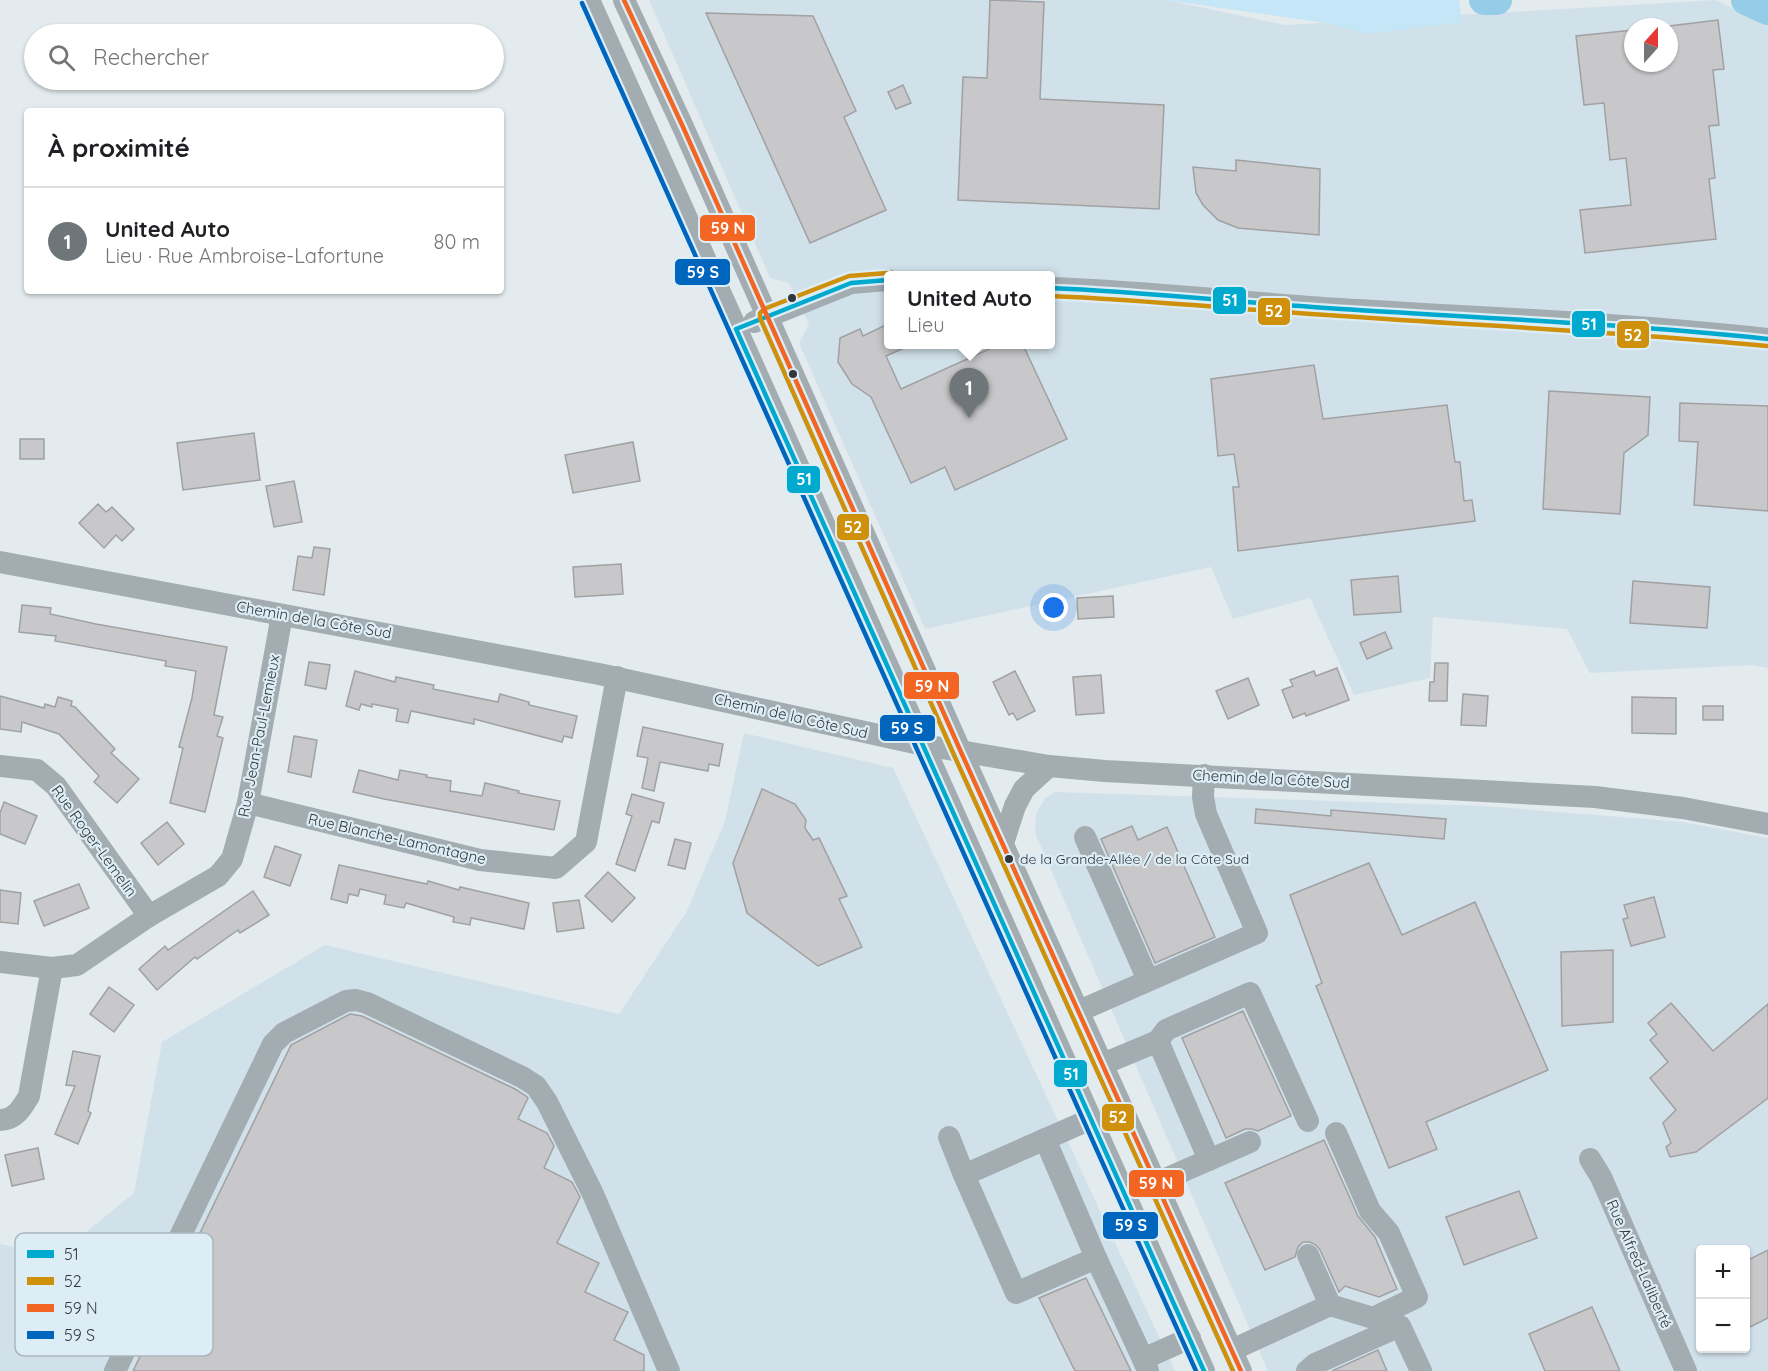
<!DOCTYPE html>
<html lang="fr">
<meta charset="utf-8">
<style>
body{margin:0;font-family:Quicksand,sans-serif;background:#f6f6f6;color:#202124}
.controls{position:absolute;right:18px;bottom:18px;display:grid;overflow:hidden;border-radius:6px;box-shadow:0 2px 4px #0004}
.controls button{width:54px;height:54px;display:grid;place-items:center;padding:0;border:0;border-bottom:2px solid #e0e0e0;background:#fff;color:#202124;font:30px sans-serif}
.compass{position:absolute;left:1624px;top:18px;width:54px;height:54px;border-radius:50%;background:#fff;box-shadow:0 2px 4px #0004;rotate:21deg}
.you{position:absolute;left:1054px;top:608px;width:21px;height:21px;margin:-15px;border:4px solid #fff;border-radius:50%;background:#1a73e8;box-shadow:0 0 0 9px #1a73e833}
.badge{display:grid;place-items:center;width:39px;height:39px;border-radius:50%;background:#6f7679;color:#fff;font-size:20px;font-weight:700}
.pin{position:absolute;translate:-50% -50px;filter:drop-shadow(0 2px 3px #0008)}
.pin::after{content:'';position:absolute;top:32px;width:21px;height:18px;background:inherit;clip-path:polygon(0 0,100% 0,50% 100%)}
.popup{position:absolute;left:884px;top:271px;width:171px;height:78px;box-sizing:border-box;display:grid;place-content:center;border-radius:6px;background:#fff;filter:drop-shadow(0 2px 4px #0005);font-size:20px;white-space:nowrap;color:#757577}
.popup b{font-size:22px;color:#202124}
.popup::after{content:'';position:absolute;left:50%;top:100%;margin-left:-12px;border:12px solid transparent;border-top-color:#fff}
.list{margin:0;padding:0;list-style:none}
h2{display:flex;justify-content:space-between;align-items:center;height:78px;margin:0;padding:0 24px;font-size:26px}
h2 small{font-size:20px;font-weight:400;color:#757577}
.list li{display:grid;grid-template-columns:39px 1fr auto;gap:18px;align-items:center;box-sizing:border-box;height:108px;padding:0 24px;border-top:2px solid #e0e0e0}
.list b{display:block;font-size:22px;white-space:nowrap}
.list p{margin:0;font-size:20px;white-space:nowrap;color:#757577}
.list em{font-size:20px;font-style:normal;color:#757577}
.icon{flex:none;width:33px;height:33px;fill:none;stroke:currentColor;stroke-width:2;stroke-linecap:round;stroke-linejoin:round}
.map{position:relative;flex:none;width:1768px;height:1371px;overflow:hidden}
.search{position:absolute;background:#fff;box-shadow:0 2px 4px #0004;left:24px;top:24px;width:480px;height:66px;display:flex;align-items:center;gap:15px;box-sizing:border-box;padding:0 21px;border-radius:33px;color:#757577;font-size:22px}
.panel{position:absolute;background:#fff;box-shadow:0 2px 4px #0004;left:24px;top:108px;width:480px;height:186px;border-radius:6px}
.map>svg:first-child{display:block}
.built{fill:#d1e1ea;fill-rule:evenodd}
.green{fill:#c5e6f6}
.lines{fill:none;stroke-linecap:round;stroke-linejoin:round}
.river{stroke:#95cce7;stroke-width:30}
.building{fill:#c8c8ca;stroke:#a0a1a3;stroke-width:1.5}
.minor{stroke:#a2acb1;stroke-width:22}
.bus-1-casing{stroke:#ddedf5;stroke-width:9}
.bus-2-casing{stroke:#ddedf5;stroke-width:9}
.bus-3-casing{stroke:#ddedf5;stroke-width:9}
.bus-4-casing{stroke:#ddedf5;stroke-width:9}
.bus-1{stroke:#00a9ce;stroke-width:4.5}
.bus-2{stroke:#cf900c;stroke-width:4.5}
.bus-3{stroke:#f26522;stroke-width:4.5}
.bus-4{stroke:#0065bd;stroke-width:4.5}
.bus-dot{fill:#31373a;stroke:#ddedf5;stroke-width:2}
.labels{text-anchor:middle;stroke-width:4.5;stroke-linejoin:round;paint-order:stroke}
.bus-label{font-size:14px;fill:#31373a;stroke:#ddedf5;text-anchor:start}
.street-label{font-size:15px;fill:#31373a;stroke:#ddedf5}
.key{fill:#ddedf5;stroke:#a9b6bd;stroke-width:1.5}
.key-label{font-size:16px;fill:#31373a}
.line-badge{stroke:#ddedf5;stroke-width:2}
.badge-label{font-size:16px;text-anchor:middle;font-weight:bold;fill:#fff}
</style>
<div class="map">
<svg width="1768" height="1371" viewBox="0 0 1768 1371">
<rect width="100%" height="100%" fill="#e3ebef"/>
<g class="built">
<path d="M649,0h517l119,25 431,-25 52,25v643l-16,-3 -162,8 -23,-44 -134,-12 -3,61 -76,17 -44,-97 -77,21 -22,-52 -286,62 -126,-286 10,-19 -20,-41 -19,-5zM1633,27h36v36h-36zM888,276h162v68h-162z"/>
<path d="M744,733l149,35 282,603h-1175v-127l57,12 77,-63 28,-151 163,-97 294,69 68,-103 38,-90z"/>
<path d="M1055,792l430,14 198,16 85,16v533h-500l-233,-538 1,-19 9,-16zM1700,1250h46v98h-46z"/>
</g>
<path class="green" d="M1166,0h293l3,22 -94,12 -42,-11z"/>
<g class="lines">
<g class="river">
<path d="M1484,0h13"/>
<path d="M1746,0l22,10"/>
</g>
</g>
<g class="building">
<path d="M990,0l54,2 -4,97 124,6 -5,104 -201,-9 5,-123 24,1z"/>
<path d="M706,13l107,3 43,95 -12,6 42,93 -76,33z"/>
<path d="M1718,20l6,49 -11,1 6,55 -10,1 6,52 -6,1 7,60 -131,14 -5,-43 51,-5 -5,-47 -16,2 -6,-57 -20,2 -8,-69 57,-6v33h36v-37z"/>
<path d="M903,85l8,18 -15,6 -8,-17z"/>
<path d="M1236,160l84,9 -1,66 -81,-7 -20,-8 -15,-15 -7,-12 -3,-26 43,4z"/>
<path d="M888,324v21h23l-25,11 15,33 97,-44h25l44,94 -112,51 -10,-23 -34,16 -40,-86 -19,-13 -14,-22 2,-24 20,-9 3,7z"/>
<path d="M1314,365l9,54 124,-14 8,57h5l4,39 8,-1 3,21 -237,30 -5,-64h6l-5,-33 -16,2 -7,-77z"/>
<path d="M1549,391l101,6 -2,38 -24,18 -4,61 -77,-5z"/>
<path d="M1680,403l88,3v105l-74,-6 4,-63 -19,-1z"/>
<path d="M254,433l6,47 -77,10 -6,-47z"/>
<rect x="20" y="439" width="24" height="20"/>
<path d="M633,442l7,39 -67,12 -8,-38z"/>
<path d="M294,481l8,41 -28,5 -8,-41z"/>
<path d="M98,504l8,8 6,-5 22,22 -12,12 -6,-6 -12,13 -25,-25z"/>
<path d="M314,547l16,2 -6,46 -31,-5 5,-34 14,2z"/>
<path d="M621,564l2,30 -48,3 -2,-30z"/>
<path d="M1398,576l3,36 -47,3 -3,-35z"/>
<path d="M1633,581l77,6 -3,41 -77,-5z"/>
<path d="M1113,596l1,21 -36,2 -1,-21z"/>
<path d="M22,605l29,3 -1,6 46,10 131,23 -13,68 9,2 -6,19 6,2 -18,74 -35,-9 13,-55 -4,-1 13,-49 4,-27 -31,-5 1,-5 -111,-20 1,-5 -37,-4z"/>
<path d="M1385,632l7,16 -25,11 -7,-16z"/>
<path d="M309,662l21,3 -4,24 -21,-4z"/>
<path d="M1435,663h13l-1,38h-18l1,-19h4z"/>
<path d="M1337,668l12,32 -43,16 -1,-3 -12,5 -11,-28 11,-4 -3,-6 24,-9 2,5z"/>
<path d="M355,671l40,11 1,-5 38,8 -1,4 65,13 2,-8 29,8v3l48,11 -5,22 -8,-2 -2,6 -88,-23v5l-63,-13 -3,12 -12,-2 2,-12 -26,-5v3l-11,-3 -2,6 -13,-4z"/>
<path d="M1015,671l20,40 -18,9 -4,-7 -4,2 -16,-33z"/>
<path d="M1101,675l3,38 -28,2 -3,-38z"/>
<path d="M1248,678l11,27 -31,14 -12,-28z"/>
<path d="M1463,694l25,2 -2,30 -25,-1z"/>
<path d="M0,696l44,12 1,-4 10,3 3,-10 14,4 -1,5 4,1 40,42 -4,4 28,26 -22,24 -23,-21 5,-6 -40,-42 -37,-12 -1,10 -21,-3z"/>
<path d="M1632,697l44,1v36l-44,-1z"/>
<rect x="1703" y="706" width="20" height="14"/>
<path d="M643,727l80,17 -4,22 -10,-2 -1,7 -48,-9 -6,29 -12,-3 6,-30 -11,-2z"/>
<path d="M294,736l23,4 -6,37 -23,-5z"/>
<path d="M359,770l39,10 2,-10 27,5 -1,2 25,4 -1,10 32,5 3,-13 34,8 -1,2 42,8 -6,29 -170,-31 -31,-7z"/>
<path d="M762,789l33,15 11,16 -1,8 8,12 6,-2 28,58 -8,3 23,48 -44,19 -71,-53 -14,-50z"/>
<path d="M632,794l32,9 -5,20 -7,-2 -17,50 -19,-7 16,-48 -6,-2z"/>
<path d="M4,802l33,14 -12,28 -25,-10v-21z"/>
<path d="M1256,809l75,7v-6l115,9 -2,20 -189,-16z"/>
<path d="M167,822l17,22 -26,21 -17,-22z"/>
<path d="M1132,826l6,14 29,-13 48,110 -60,26 -54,-124z"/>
<path d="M675,839l16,4 -6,26 -17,-4z"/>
<path d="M275,846l26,9 -11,31 -26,-9z"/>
<path d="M1369,863l33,72 73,-33 73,168 -122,52 11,27 -48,19 -73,-182 6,-3 -32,-88z"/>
<path d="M339,865l88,19 1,-3 31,9 1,-3 69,16 -5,26 -53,-11 -1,7 -17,-3 1,-5 -48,-14 -2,5 -20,-4 2,-9 -26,-6 -2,7 -9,-2 -2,9 -16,-4z"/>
<path d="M608,872l27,26 -23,24 -27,-26z"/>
<path d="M79,884l10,24 -45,18 -10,-25z"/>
<path d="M0,890l21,3 -3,31 -18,-2z"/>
<path d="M253,891l16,24 -29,18 -2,-3 -41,29 -2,-2 -38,33 -18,-21 26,-23 3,4z"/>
<path d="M1654,897l11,40 -34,9 -8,-27 5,-1 -4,-13z"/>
<path d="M579,900l5,28 -27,4 -4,-29z"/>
<path d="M1613,950v72l-51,4 -1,-74z"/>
<path d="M109,987l25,18 -20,27 -24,-18z"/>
<path d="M1671,1003l42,48 55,-47v94l-72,54 -26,5 -4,-10 5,-4 -8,-20 13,-13 -26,-32 18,-16 -18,-22 7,-6 -9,-11z"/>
<path d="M1243,1011l48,105 -33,15 -6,-2h-7l-19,9 -44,-100z"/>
<path d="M350,1014l12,2 153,73 11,7 2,2 -10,21 29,14 7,13 -10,22 28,14 8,15 -23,46 42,20 -14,29 43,20 -14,28 30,15v16h-511l158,-326z"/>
<path d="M73,1051l27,5 -12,55 3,2 -13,31 -23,-10 20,-48 -9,-1z"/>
<path d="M1324,1140l34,76 17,21 22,52 -18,8 -34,-11 -6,6 -19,-42 -4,-5 -6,-3h-7l-5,5 -3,10 -30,13 -40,-87z"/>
<path d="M38,1148l6,31 -32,7 -7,-31z"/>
<path d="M1519,1191l18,47 -73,27 -18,-48z"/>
<path d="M1768,1250v68l-22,11v-68z"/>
<path d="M1086,1278l45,93h-56l-36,-73z"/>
<path d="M1592,1307l28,64h-75l-16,-37z"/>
<path d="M1378,1350l9,21h-55z"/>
</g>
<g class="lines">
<g class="minor">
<path d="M589,0l615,1371"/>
<path d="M624,0l59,127 278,625 280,619"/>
<path d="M1050,288c97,3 194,15 291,21 142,9 285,14 427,30"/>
<path d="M754,322l97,-39 37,-3"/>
<path d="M0,562l599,112 325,71 125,21 56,5 490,26 88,11 85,16"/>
<path d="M0,766l37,4 19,16 93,130"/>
<path d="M248,803l232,57 76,8 30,-26 31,-165"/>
<path d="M1085,837l63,143"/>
<path d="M1003,843l12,-37 9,-17 25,-23"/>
<path d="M0,962l52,6 25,-3 72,-49 69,-40 14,-17 16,-56 34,-188"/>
<path d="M1079,1011l178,-78 -51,-119 -3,-17 1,-22"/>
<path d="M1158,1041l8,-11 84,-37 58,128"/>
<path d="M1103,1064l55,-23 51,119"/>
<path d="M1091,1119l-127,56 52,118 80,-35 47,101"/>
<path d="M0,1120c15,0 22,-12 29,-24l23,-128"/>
<path d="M949,1137l15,38"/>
<path d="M1045,1139l51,119"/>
<path d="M1590,1159l11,18 85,194"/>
<path d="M1156,1183l94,-41"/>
<path d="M1308,1255l22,50"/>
<path d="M1232,1350l98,-45 43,13 44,-21 -28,-64 -19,-22 -34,-78"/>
<path d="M115,1371l158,-327 11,-11 62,-32 10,-1 11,3 155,74 14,9 11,16 46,92 76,177"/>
<path d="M1148,1371l-5,-12 47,-21"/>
<path d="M1307,1371l8,-7 85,-38 21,45"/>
</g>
<defs>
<g id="bus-1">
<path d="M888,280l-37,3 -115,46 468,1042"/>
<path d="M1050,288c97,4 194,15 291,21 142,9 285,15 427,30"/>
</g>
<g id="bus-2">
<path d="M887,273l-38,3 -85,33 -4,4v5l194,437 279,616"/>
<path d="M1050,296c97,4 194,14 291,20 142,10 284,16 426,30"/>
</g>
<path id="bus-3" d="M624,0l59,127 278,625 280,619"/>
<path id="bus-4" d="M582,3l614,1368"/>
</defs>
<use href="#bus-1" class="bus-1-casing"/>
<use href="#bus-2" class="bus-2-casing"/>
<use href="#bus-3" class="bus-3-casing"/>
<use href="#bus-4" class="bus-4-casing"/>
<use href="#bus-1" class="bus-1"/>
<use href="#bus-2" class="bus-2"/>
<use href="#bus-3" class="bus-3"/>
<use href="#bus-4" class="bus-4"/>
</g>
<g class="bus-dot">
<circle cx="792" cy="298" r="5"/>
<circle cx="793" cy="374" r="5"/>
<circle cx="1009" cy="859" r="5"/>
</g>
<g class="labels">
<g class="bus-label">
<text x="1020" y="864">de la Grande-Allée / de la Côte Sud</text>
</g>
<g class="street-label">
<text transform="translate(314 620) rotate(10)" y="5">Chemin de la Côte Sud</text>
<text transform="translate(791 716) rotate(13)" y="5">Chemin de la Côte Sud</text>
<text transform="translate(259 736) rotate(-79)" y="5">Rue Jean-Paul-Lemieux</text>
<text transform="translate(1271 779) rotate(3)" y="5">Chemin de la Côte Sud</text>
<text transform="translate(397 839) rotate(13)" y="5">Rue Blanche-Lamontagne</text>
<text transform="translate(94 841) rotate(54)" y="5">Rue Roger-Lemelin</text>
<text transform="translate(1639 1264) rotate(66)" y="5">Rue Alfred-Laliberté</text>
</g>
</g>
<rect x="15" y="1233" width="198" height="123" rx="9" class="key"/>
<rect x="27" y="1250" width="27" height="8" fill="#00a9ce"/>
<rect x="27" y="1277" width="27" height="8" fill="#cf900c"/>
<rect x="27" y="1304" width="27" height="8" fill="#f26522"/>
<rect x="27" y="1331" width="27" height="8" fill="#0065bd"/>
<g class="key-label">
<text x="64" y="1260">51</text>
<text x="64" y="1287">52</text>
<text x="64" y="1314">59 N</text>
<text x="64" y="1341">59 S</text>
</g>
<g class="line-badge">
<rect x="699" y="214" width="57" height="28" rx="6" fill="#f26522"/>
<rect x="674" y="258" width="57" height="28" rx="6" fill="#0065bd"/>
<rect x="1212" y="286" width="35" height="29" rx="6" fill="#00a9ce"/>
<rect x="1257" y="297" width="34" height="29" rx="6" fill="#cf900c"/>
<rect x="1571" y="310" width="35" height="28" rx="6" fill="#00a9ce"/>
<rect x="1616" y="320" width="34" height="29" rx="6" fill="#cf900c"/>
<rect x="786" y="465" width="35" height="29" rx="6" fill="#00a9ce"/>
<rect x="836" y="513" width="34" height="28" rx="6" fill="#cf900c"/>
<rect x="903" y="671" width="57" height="29" rx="6" fill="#f26522"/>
<rect x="879" y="714" width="57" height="28" rx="6" fill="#0065bd"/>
<rect x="1053" y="1059" width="35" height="29" rx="6" fill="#00a9ce"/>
<rect x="1101" y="1103" width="34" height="29" rx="6" fill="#cf900c"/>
<rect x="1128" y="1169" width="57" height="29" rx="6" fill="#f26522"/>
<rect x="1102" y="1211" width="57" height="29" rx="6" fill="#0065bd"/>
</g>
<g class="badge-label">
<text x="728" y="234">59 N</text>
<text x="703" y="278">59 S</text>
<text x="1230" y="306">51</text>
<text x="1274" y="317">52</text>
<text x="1589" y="330">51</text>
<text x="1633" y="341">52</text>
<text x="804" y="485">51</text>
<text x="853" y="533">52</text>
<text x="932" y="692">59 N</text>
<text x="907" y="734">59 S</text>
<text x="1071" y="1080">51</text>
<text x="1118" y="1123">52</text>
<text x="1156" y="1189">59 N</text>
<text x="1131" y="1231">59 S</text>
</g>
</svg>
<div class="controls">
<button>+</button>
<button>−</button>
</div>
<svg class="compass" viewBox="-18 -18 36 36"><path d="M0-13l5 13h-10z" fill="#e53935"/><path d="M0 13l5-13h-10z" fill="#757577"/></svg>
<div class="you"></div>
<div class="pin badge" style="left:969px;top:418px">1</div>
<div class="popup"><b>United Auto</b>Lieu</div>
<div class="search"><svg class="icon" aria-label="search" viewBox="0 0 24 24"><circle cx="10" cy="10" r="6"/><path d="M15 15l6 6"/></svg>Rechercher</div>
<section class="panel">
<h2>À proximité<small></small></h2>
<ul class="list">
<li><span class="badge">1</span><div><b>United Auto</b><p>Lieu · Rue Ambroise-Lafortune</p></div><em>80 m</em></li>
</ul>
</section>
</div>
